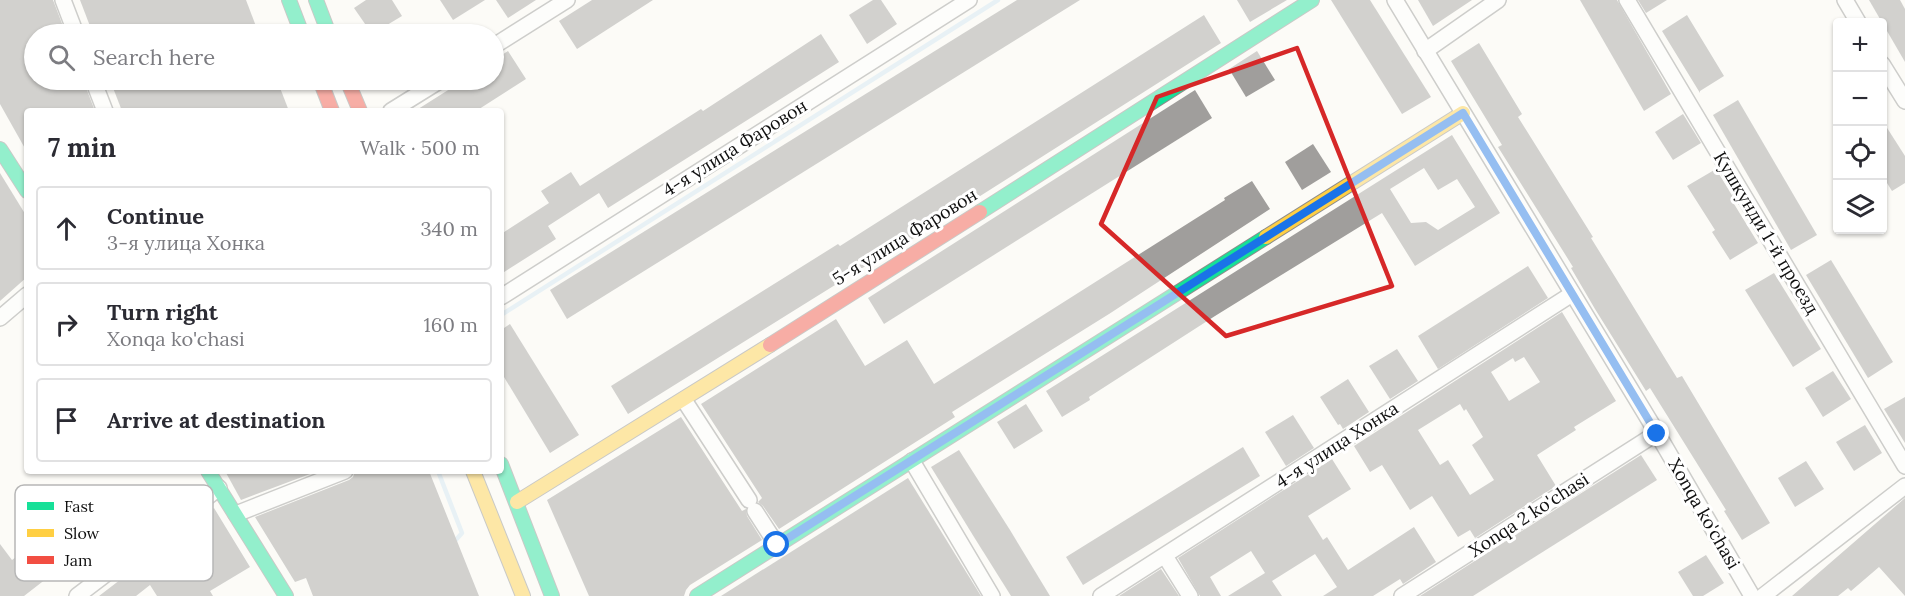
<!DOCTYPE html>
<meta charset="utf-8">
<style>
body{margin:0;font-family:Lora,serif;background:#f7f7f7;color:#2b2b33}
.controls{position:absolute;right:18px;top:18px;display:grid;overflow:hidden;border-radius:6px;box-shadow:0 2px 4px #0004}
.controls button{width:54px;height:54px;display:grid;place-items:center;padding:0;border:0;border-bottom:2px solid #e1e1e2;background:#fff;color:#2b2b33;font:30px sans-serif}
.stop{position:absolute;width:18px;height:18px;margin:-14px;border:4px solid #1a73e8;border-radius:50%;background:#fff}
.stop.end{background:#1a73e8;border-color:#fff;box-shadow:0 2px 6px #0008}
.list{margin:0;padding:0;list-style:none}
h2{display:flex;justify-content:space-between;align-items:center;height:78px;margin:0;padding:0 24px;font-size:26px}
h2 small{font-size:20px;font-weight:400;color:#7c7c81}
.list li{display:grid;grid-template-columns:39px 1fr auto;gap:18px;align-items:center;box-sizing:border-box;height:84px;margin:0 12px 12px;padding:0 12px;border:2px solid #e1e1e2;border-radius:6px}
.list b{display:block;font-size:22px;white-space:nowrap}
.list p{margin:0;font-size:20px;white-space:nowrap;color:#7c7c81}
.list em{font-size:20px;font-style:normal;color:#7c7c81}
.icon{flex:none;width:33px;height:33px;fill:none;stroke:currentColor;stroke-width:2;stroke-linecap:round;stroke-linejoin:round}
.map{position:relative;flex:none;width:1905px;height:596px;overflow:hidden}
.search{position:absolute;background:#fff;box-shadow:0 2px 4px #0004;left:24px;top:24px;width:480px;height:66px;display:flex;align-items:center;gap:15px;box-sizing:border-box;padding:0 21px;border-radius:33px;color:#7c7c81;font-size:22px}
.panel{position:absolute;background:#fff;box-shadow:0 2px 4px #0004;left:24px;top:108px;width:480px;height:366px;border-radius:6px}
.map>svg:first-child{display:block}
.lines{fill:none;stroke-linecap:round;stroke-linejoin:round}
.stream{stroke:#d1e5f1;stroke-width:4.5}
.building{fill:#a09e9c;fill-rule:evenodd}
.street-casing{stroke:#969694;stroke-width:18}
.fast-casing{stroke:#8d8c8b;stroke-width:16}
.slow-casing{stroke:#8d8c8b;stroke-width:16}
.jam-casing{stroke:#8d8c8b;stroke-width:16}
.street{stroke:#fffefe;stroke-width:15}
.fast{stroke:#16e098;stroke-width:14}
.slow{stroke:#ffcf43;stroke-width:14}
.jam{stroke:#f24e42;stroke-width:14}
.route{stroke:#1a73e8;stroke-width:8}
.marked{fill:none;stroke:#d62828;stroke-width:4.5;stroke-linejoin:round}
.labels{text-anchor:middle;stroke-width:6;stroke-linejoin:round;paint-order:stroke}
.street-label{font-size:18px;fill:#101010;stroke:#fff}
.key{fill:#fff;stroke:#b7b7b7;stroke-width:1.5}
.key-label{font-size:16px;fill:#101010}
</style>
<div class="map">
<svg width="1905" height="596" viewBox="0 0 1905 596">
<rect width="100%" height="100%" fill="#fcfbf7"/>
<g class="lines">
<g class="stream">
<path d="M501,315l497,-315"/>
<path d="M438,471l24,62 -8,9"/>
</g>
</g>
<g class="building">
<path d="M0,0h53l13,34h-32v46h49l12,31h-68v41l-27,-48z"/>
<path d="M80,0h166l13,34h-166z"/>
<path d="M366,0h26l10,16 -30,18 -18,-26z"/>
<path d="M440,0h45l-32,20z"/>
<path d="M496,0h40l-28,18z"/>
<path d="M592,0h61l-76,49 -18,-28z"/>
<path d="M873,0h8l16,24 -30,20 -18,-29z"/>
<path d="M1017,0h63l-513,319 -17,-29z"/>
<path d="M1237,0h50l-37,22z"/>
<path d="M1331,0h39l61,97 -29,17z"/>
<path d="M1418,0h54l-39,26z"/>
<path d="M1580,0h37l54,94 -27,17z"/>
<path d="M1638,0h29l-21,13z"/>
<path d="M1869,0h31l5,9v53z"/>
<path d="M1204,15l17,28 -348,221 -1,-2 -244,152 -17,-28 227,-142 2,2z"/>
<path d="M1687,15l37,61 -24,15v2l-38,-62z"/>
<path d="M821,34l18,28 -231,146 -9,-15 -51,33 8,13 -55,35v-40l48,-31 -8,-12 30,-19 9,14 121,-77 2,2z"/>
<path d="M1479,43l43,71 -4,3 75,120 -2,1 26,42 60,98 5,-2 88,147 -28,17 -18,-29 2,-1 -76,-122 -4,3 -51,-82 -24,-41 2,-1 -75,-120 4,-2 -51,-84z"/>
<path d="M508,51l18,28 -50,32h-61l49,-31h30v-20z"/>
<path d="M1257,51l18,29 -29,17 -17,-28z"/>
<path d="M110,80h167l12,31h-167z"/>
<path d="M1195,90l17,28 -328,206 -16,-26z"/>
<path d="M1738,100l79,135 -26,15 -78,-135z"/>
<path d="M1683,114l18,29 -28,17 -18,-28z"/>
<path d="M1882,120l23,36v27l-13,8 -10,-16z"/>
<path d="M1452,135l48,78 -85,53 -33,-53 -167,103 -126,81 1,3 -28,17 -16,-26zM1424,168l14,22 19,-11 18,28 -37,23 -12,-8 -15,1 -21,-34z"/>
<path d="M1313,144l18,28 -29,18 -17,-28z"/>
<path d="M1716,169l17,28 -2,2 27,44 -28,17 -18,-28 3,-2 -28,-44z"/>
<path d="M0,173l27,44v60l-27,24z"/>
<path d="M1252,181l18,28 -161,105 -157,98 3,5 -176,112 -16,-23 -5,-4 4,-4 -61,-94 135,-85 29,47 42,-26 27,44 291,-184 -1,-2z"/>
<path d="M1831,260l62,102 -25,16 -62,-103z"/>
<path d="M1528,266l20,32 -110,71 -20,-33z"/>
<path d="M1774,273l47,76 -28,18 -48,-77z"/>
<path d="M1562,312l54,89 -42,26 2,3 -39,25 19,31 -81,52 -5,-8 -12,7 -26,-41 -22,14 -28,-45 -12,7 -16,-26zM1524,357l16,25 -31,19 -18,-29 22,-14 2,4zM1460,404l4,7 2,-2 17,28 -11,8 22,35 -24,15 -22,-35 -8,5 -22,-35z"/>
<path d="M510,324l69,111 -29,18 -49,-81v-42z"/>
<path d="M1397,349l21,32 -28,18 -21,-33z"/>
<path d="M1833,371l18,28 -28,18 -18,-29z"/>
<path d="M1348,379l21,33 -26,17 -3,-5 -2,1 -18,-28z"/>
<path d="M1905,397v46l-21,-34z"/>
<path d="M1026,404l17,27 -29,18 -17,-27z"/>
<path d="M1293,415l21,33 -28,18 -21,-34z"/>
<path d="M681,417l61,94 4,-2 1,7 15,24 -72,45 -4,5 -2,6h-95l-42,-96z"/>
<path d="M1865,425l17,28 -28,18 -18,-29z"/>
<path d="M1243,447l17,29 -177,109 -17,-28z"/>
<path d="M959,450l51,80 40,66h-39l-37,-59 -43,-70z"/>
<path d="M1641,455l16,25 -184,116h-53z"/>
<path d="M1332,459l19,30 -43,27 15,24 4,-3 21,33 66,-43 22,35 -33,22 -3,-5 -27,17h-50l14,-9 -22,-33 -43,27 10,15h-54l37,-23 -14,-22 -41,26 11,19h-21l-22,-38z"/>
<path d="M1806,461l18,28 -29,18 -17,-29z"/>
<path d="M225,471h93l-77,29z"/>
<path d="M355,471h74l50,125h-166l-7,-18 -11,4 -40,-65 94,-37 4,-3z"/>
<path d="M908,478l73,118h-260z"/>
<path d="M1905,498v98l-26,-29 -28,24 -3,-3 -10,8h-46z"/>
<path d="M91,499l22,28 -89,69h-24v-52l12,16z"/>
<path d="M214,508l36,59 -40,24 3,5h-56l-7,-11 -14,11h-37z"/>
<path d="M1706,555l18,28 -21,13h-10l-15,-24z"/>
<path d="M1161,569l18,27h-60z"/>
</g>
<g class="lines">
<defs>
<g id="street">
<path d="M63,0l13,34"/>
<path d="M1395,0l262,433 95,163"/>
<path d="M1627,0l278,466"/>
<path d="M1845,0l13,22"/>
<path d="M494,46l73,-46"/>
<path d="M1425,51l73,-51"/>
<path d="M1882,64l23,37"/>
<path d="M93,80l12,31"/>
<path d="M391,111l50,-31"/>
<path d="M501,297l468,-297"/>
<path d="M0,318l27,-23"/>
<path d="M684,400l65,100"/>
<path d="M912,461l80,135"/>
<path d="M755,511l22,34"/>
<path d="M236,514l109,-43"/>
<path d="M1165,556l25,40"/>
<path d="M77,596l142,-108"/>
<path d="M1101,596l471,-302"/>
<path d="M1402,596l255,-163"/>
<path d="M1763,596l142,-110"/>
</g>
<g id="fast">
<path d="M289,0l13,34"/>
<path d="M316,0l13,34"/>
<path d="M0,149l27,42"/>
<path d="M980,212l332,-212"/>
<path d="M501,464l51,132"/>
<path d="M208,471l78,125"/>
<path d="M697,596l569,-359"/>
</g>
<g id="slow">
<path d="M1266,237l197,-124"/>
<path d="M473,471l50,125"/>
<path d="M517,502l253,-157"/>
</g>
<g id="jam">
<path d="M320,80l12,31"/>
<path d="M347,80l13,31"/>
<path d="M770,345l210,-133"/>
</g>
</defs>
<use href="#street" class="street-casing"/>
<use href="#fast" class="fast-casing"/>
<use href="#slow" class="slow-casing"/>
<use href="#jam" class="jam-casing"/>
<use href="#street" class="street"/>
<use href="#fast" class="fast"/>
<use href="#slow" class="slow"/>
<use href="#jam" class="jam"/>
</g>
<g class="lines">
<path class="route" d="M777,545l686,-432 194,321"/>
</g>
<path d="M0 0H1905V596H0ZM1297,48l95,238 -166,50 -125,-112 56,-127z" fill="#fcfbf7" fill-opacity=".55" fill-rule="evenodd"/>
<path class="marked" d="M1297,48l95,238 -166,50 -125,-112 56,-127z"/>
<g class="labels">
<g class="street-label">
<text transform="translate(735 148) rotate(-32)" y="6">4-я улица Фаровон</text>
<text transform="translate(1766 233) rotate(59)" y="6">Кушкунди 1-й проезд</text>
<text transform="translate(905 237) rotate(-32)" y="6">5-я улица Фаровон</text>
<text transform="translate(1337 445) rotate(-33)" y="6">4-я улица Хонка</text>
<text transform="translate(1704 514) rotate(60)" y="6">Xonqa ko'chasi</text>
<text transform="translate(1529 515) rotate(-33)" y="6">Xonqa 2 ko'chasi</text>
</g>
</g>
<rect x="15" y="485" width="198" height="96" rx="9" class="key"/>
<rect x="27" y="502" width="27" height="8" fill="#16e098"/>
<rect x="27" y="529" width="27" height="8" fill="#ffcf43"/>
<rect x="27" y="556" width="27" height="8" fill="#f24e42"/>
<g class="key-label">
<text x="64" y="512">Fast</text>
<text x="64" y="539">Slow</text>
<text x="64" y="566">Jam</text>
</g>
</svg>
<div class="controls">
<button>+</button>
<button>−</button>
<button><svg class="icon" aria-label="locate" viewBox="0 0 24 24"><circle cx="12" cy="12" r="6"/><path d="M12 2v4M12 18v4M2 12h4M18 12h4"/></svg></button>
<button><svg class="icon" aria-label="layers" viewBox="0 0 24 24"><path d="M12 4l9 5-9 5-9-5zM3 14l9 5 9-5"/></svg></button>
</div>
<div class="stop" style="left:777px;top:545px"></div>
<div class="stop end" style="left:1657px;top:434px"></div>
<div class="search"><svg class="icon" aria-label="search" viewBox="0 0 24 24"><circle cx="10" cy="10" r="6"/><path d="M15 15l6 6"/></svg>Search here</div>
<section class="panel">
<h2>7 min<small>Walk · 500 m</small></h2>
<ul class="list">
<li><svg class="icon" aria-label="ahead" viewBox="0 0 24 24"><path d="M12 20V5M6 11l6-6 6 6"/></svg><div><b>Continue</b><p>3-я улица Хонка</p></div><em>340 m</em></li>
<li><svg class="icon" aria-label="right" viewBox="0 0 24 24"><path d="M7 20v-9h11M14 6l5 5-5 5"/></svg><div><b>Turn right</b><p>Xonqa ko'chasi</p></div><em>160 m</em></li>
<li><svg class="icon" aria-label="arrive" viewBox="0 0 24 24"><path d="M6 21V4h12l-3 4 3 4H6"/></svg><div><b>Arrive at destination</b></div></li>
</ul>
</section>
</div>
